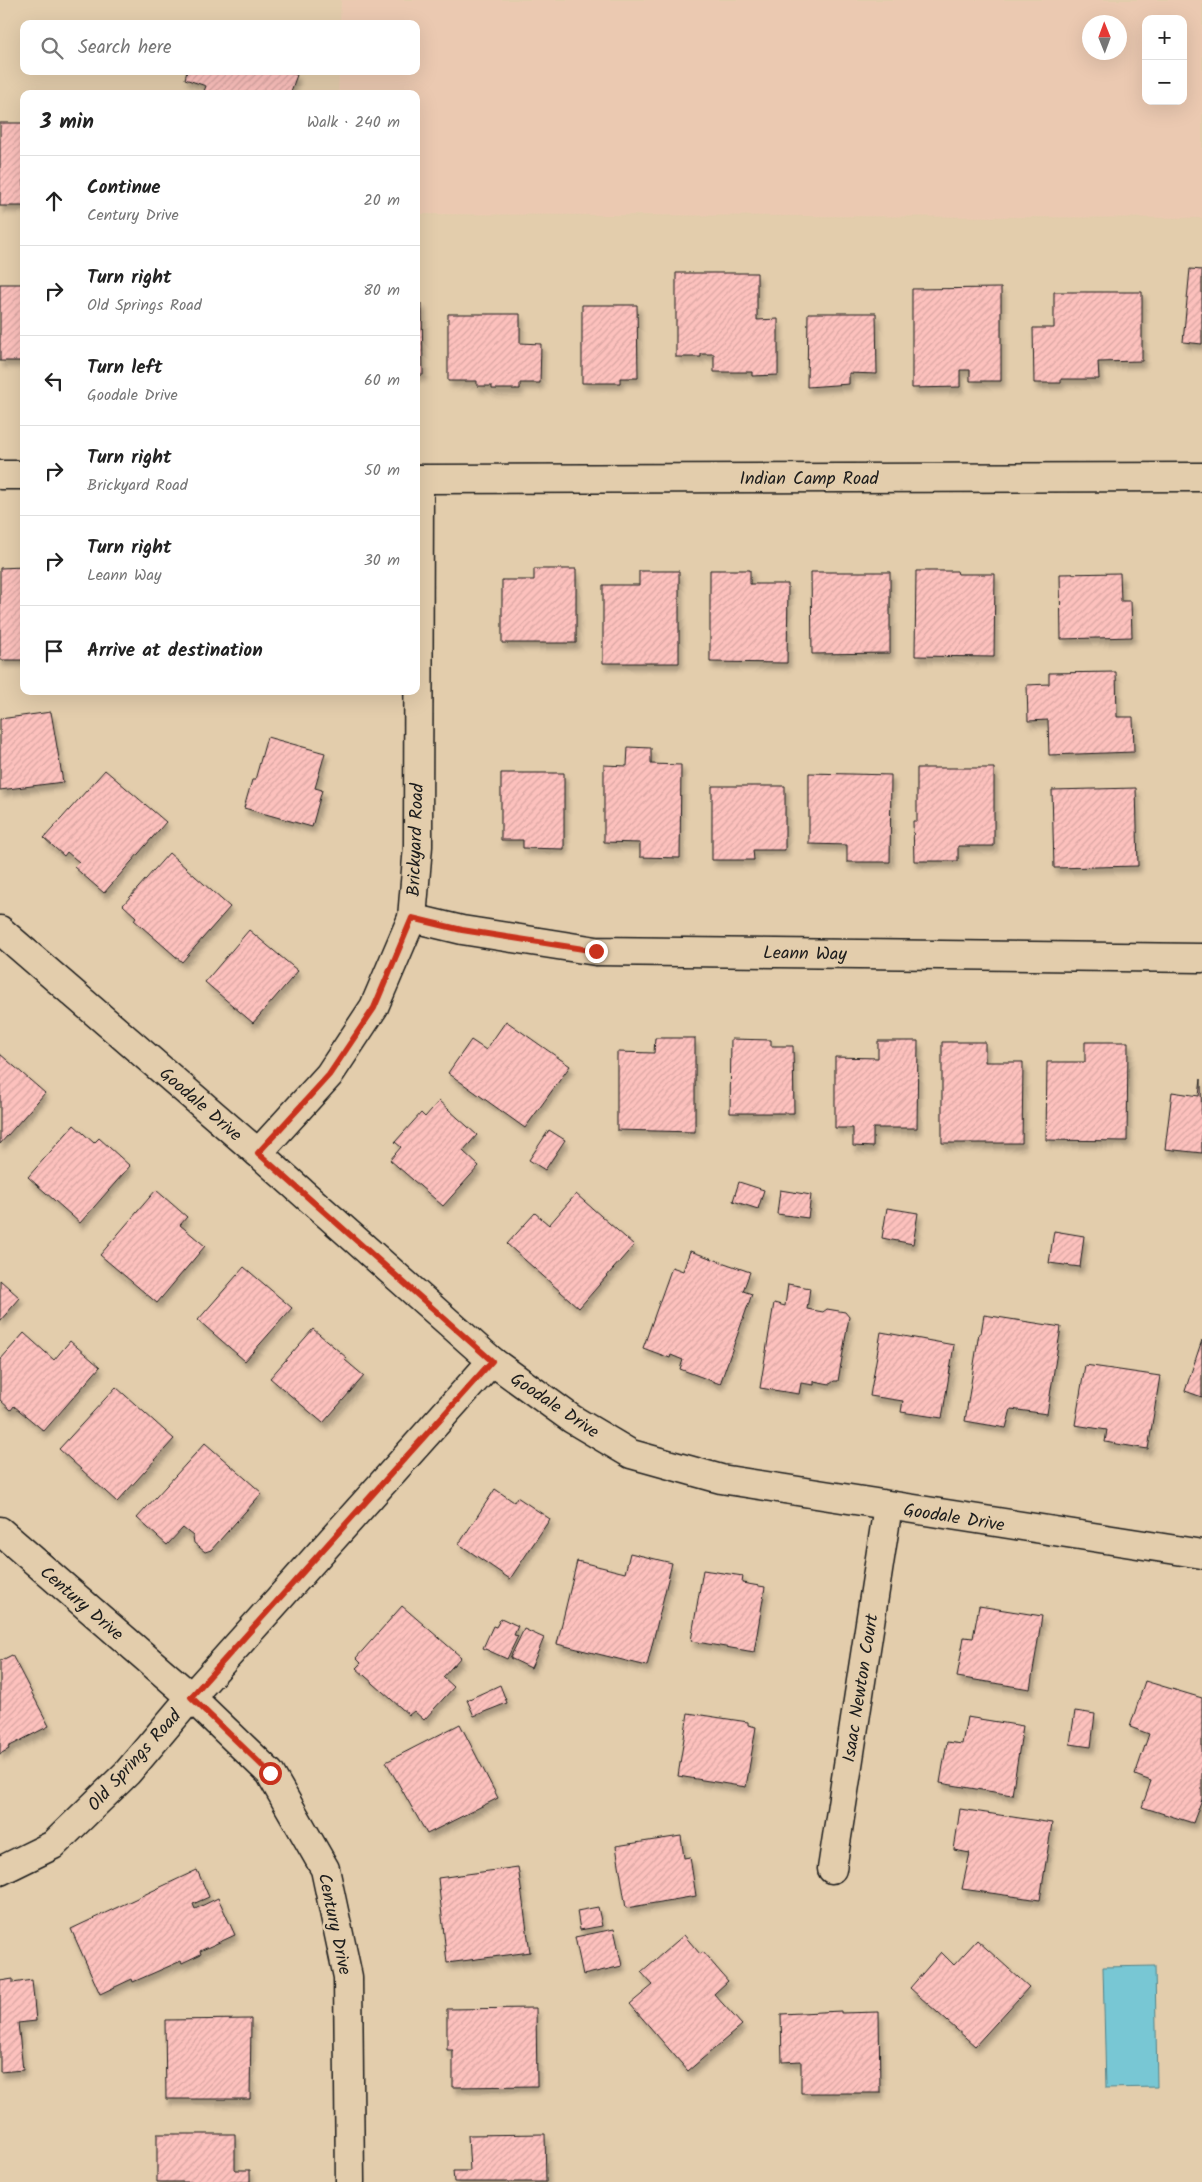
<!DOCTYPE html>
<meta charset="utf-8">
<style>
body{margin:0;font-family:Kalam,sans-serif;background:#f2f2f2;color:#222}
.controls{position:absolute;right:15px;top:15px;display:grid;overflow:hidden;border-radius:10px;box-shadow:0 5px 20px #0002}
.controls button{width:45px;height:45px;display:grid;place-items:center;padding:0;border:0;border-bottom:1px solid #e0e0e0;background:#fff;color:#222;font:25px sans-serif}
.compass{position:absolute;left:1082px;top:15px;width:45px;height:45px;border-radius:50%;background:#fff;box-shadow:0 5px 20px #0002;rotate:359deg}
.stop{position:absolute;width:15px;height:15px;margin:-11px;border:4px solid #c8321e;border-radius:50%;background:#fff}
.stop.end{background:#c8321e;border-color:#fff;box-shadow:0 1px 5px #0008}
.list{margin:0;padding:0;list-style:none}
h2{display:flex;justify-content:space-between;align-items:center;height:65px;margin:0;padding:0 20px;font-size:21px}
h2 small{font-size:16px;font-weight:400;color:#767676}
.list li{display:grid;grid-template-columns:32px 1fr auto;gap:15px;align-items:center;box-sizing:border-box;height:90px;padding:0 20px;border-top:1px solid #e0e0e0}
.list b{display:block;font-size:19px;white-space:nowrap}
.list p{margin:0;font-size:16px;white-space:nowrap;color:#767676}
.list em{font-size:16px;font-style:normal;color:#767676}
.icon{flex:none;width:28px;height:28px;fill:none;stroke:currentColor;stroke-width:2;stroke-linecap:round;stroke-linejoin:round}
.map{position:relative;flex:none;width:1202px;height:2182px;overflow:hidden}
.search{position:absolute;background:#fff;box-shadow:0 5px 20px #0002;left:20px;top:20px;width:400px;height:55px;display:flex;align-items:center;gap:12px;box-sizing:border-box;padding:0 18px;border-radius:10px;color:#767676;font-size:19px}
.panel{position:absolute;background:#fff;box-shadow:0 5px 20px #0002;left:20px;top:90px;width:400px;height:605px;border-radius:10px}
.map>svg:first-child{display:block}
.built{fill:#ebc9b1;fill-rule:evenodd}
.water{fill:#78c7d4;stroke:#53838a}
.building{fill:url(#building-hatch);stroke:#1c1c1c;filter:url(#shadow)}
.lines{fill:none;stroke-linecap:round;stroke-linejoin:round}
.minor-casing{stroke:#1c1c1c;stroke-width:31}
.minor{stroke:#e3cdac;stroke-width:28}
.route{stroke:#c8321e;stroke-width:6}
.labels{text-anchor:middle;stroke-width:5;stroke-linejoin:round;paint-order:stroke}
.street-label{font-size:18px;fill:#1c1c1c;stroke:#e3cdac}
</style>
<div class="map">
<svg width="1202" height="2182" viewBox="0 0 1202 2182">
<defs>
<pattern id="building-hatch" width="6" height="6" patternUnits="userSpaceOnUse" patternTransform="scale(1.25)"><rect width="6" height="6" fill="#fdc1bd"/><path d="M-1 1l2-2M0 6l6-6M5 7l2-2" fill="none" stroke="#d8a5a2"/></pattern>
<filter id="shadow"><feDropShadow dx="3" dy="5.5" stdDeviation="2.5" flood-color="#0004"/></filter>
</defs>
<rect width="100%" height="100%" fill="#e3cdac"/>
<filter id="ink" filterUnits="userSpaceOnUse"><feTurbulence type="fractalNoise" baseFrequency=".02" numOctaves="2"/><feDisplacementMap in="SourceGraphic" scale="10" xChannelSelector="R" yChannelSelector="G"/><feConvolveMatrix kernelMatrix="1 2 1 2 8 2 1 2 1" color-interpolation-filters="sRGB"/></filter>
<g filter="url(#ink)">
<path class="built" d="M341,0h861v218l-786,-4v-120h-78l1,-23h77v-47h-76zM1146,19h37v82h-37zM1090,22h30v30h-30z"/>
<path class="water" d="M1155,1966l2,121 -51,1 -3,-121z"/>
<g class="building">
<path d="M187,71h99l11,4 -7,19h-87l3,-8 -21,-7z"/>
<rect x="0" y="123" width="24" height="83"/>
<path d="M1190,269l12,1v74l-19,-2z"/>
<path d="M676,273h81v47l21,-1v56l-26,1v-4h-38v-18h-13v3h-25z"/>
<rect x="0" y="284" width="24" height="77"/>
<path d="M1001,288v93h-31v-11h-10v17l-48,1v-99z"/>
<path d="M1054,292h88v69l-44,1 1,17h-38v4h-27l-1,-55h21z"/>
<path d="M416,304h6l1,71h-7z"/>
<path d="M582,305h55l1,73h-18v5h-38z"/>
<path d="M808,313h68l1,61 -28,-1v11l-42,3z"/>
<path d="M448,314h72v29l21,1 -1,39h-20v6h-28v-3h-15v-5h-29z"/>
<path d="M24,567v93h-24v-92z"/>
<path d="M534,569h42v74h-74v-63h32z"/>
<path d="M710,570h40v14h38l-1,79 -77,-1z"/>
<path d="M639,571h40v92h-76v-78h36z"/>
<path d="M916,571h41l1,3h37l-1,83 -79,-1z"/>
<path d="M811,572h79v81l-78,1z"/>
<path d="M1120,573l1,28h10l1,36 -71,2 -1,-65z"/>
<path d="M1116,672l1,45h16l1,35 -85,3 -1,-35 -20,1 -1,-36 22,-1v-11z"/>
<path d="M51,712l12,70 -63,8v-71z"/>
<path d="M267,737l58,16 -10,35 7,2 -10,37 -68,-19 8,-28h3z"/>
<path d="M628,747l23,1v16l30,1 -1,93 -40,-1v-14l-36,-1v-77l23,1z"/>
<path d="M917,768h77v78h-36v15h-44l-1,-40h4z"/>
<path d="M105,770l61,52 -62,71 -30,-26 5,-5 -12,-10 -3,4 -20,-18z"/>
<path d="M501,773h63v76l-41,-1v-8h-22z"/>
<path d="M809,773l82,2 -1,87h-43v-17l-38,-1z"/>
<path d="M712,786h73v64h-32l1,10h-42z"/>
<path d="M1136,788l2,78 -84,2 -2,-78z"/>
<path d="M169,853l61,54 -48,55 -48,-42 2,-3 -13,-12z"/>
<path d="M249,930l49,41 -45,52 -48,-41z"/>
<path d="M506,1021l64,45 -45,62 -77,-55 23,-33 15,10z"/>
<path d="M655,1038h40v94l-78,-2v-78l37,1z"/>
<path d="M731,1039l40,1v6h22l1,67h-64z"/>
<path d="M878,1041h40l-1,87h-44v19l-20,-1v-18h-18v-71l43,1z"/>
<path d="M942,1042h43v20h38l-1,81h-80z"/>
<path d="M1085,1042h43l-1,99 -81,-1 1,-78h38z"/>
<path d="M0,1054l45,39 -45,51z"/>
<path d="M1201,1079l1,74 -37,-4 7,-57 27,4z"/>
<path d="M439,1101l38,34 -14,16 16,15 -36,40 -53,-46 11,-13 -6,-5 26,-29 4,4z"/>
<path d="M74,1125l20,18 5,-5 31,28 -50,57 -52,-46z"/>
<path d="M549,1130l16,10 -20,30 -16,-10z"/>
<path d="M739,1182l25,8 -6,19 -25,-8z"/>
<path d="M156,1190l31,27 -7,8 25,21 -48,57 -57,-48z"/>
<path d="M780,1190l31,5 -3,23 -31,-4z"/>
<path d="M576,1194l58,51 -55,63 -72,-64 28,-31 14,12z"/>
<path d="M887,1208l31,5 -5,31 -31,-6z"/>
<path d="M1054,1231l30,5 -4,31 -31,-4z"/>
<path d="M690,1251l60,21 -7,19 9,3 -32,90 -40,-15 3,-9 -12,-5 -1,3 -27,-10 29,-81 11,4z"/>
<path d="M244,1267l48,41 -47,53 -47,-41z"/>
<path d="M0,1280l20,18 -20,23z"/>
<path d="M788,1284l22,4 -3,21 16,3 4,-3 18,3 4,5 -11,64h-4l-4,3 -16,-3v4l-13,-2 -2,11 -39,-6 14,-85 11,3z"/>
<path d="M984,1315l77,12 -14,87 -36,-5 -5,19 -41,-7 14,-88h2z"/>
<path d="M313,1329l34,29 -2,2 19,16 -41,47 -53,-45z"/>
<path d="M881,1332l73,13 -12,73 -41,-6 2,-11 -33,-5z"/>
<path d="M24,1333l30,27 16,-19 30,26 -56,64 -30,-25 -3,4 -11,-10v-40z"/>
<path d="M1202,1340v57l-17,-6z"/>
<path d="M1085,1365l75,11 -12,73 -43,-7 2,-12 -32,-5z"/>
<path d="M116,1387l58,52 -57,63 -58,-53z"/>
<path d="M205,1443l57,50 -51,57 -6,2 -11,-9 -1,-7 -10,-8 -16,17 -30,-27z"/>
<path d="M495,1489l19,13 3,-5 33,22 -40,60 -51,-35z"/>
<path d="M630,1553l42,10 -25,103 -90,-22 20,-83 48,12z"/>
<path d="M703,1570l40,6 -1,7 23,4 -11,65 -63,-11z"/>
<path d="M402,1606l59,51 -18,20 11,10 -30,33 -10,-9 -5,4 -53,-47 5,-5 -5,-5z"/>
<path d="M979,1606l63,10 -12,73 -73,-12 7,-40 9,1z"/>
<path d="M501,1618l17,8 -4,9 4,1 -11,23 -24,-11 10,-22 3,1z"/>
<path d="M524,1629l20,9 -13,30 -21,-10z"/>
<path d="M12,1655l37,71 -41,21 1,2 -9,5v-93z"/>
<path d="M1145,1681l57,17v101l-9,24 -51,-16 9,-26 -16,-6 14,-41 -19,-7z"/>
<path d="M500,1685l7,18 -33,13 -7,-16z"/>
<path d="M1075,1711l20,3 -4,33 -21,-3z"/>
<path d="M688,1713l60,9v3l8,2 -10,60 -68,-11z"/>
<path d="M967,1717l56,9 -11,69 -72,-12 7,-41 15,2z"/>
<path d="M460,1724l38,74 -71,36 -41,-72z"/>
<path d="M960,1809l92,14 -12,77 -78,-11 8,-36 -16,-3z"/>
<path d="M681,1836l3,22 6,-1 6,39 -70,12 -10,-62z"/>
<path d="M518,1867l12,85 -83,11 -9,-85z"/>
<path d="M197,1870l12,27 -16,7 2,5 23,-11 17,37 -35,16 1,3 -19,9 -1,-2 -48,21 -1,-3 -32,15 -29,-65z"/>
<path d="M598,1907l4,19 -22,4 -3,-19z"/>
<path d="M614,1929l8,37 -39,9 -8,-38z"/>
<path d="M684,1935l16,19 3,-2 25,29 -14,13 28,31 -54,46 -58,-67 23,-19 -12,-13z"/>
<path d="M977,1940l52,47 -54,59 -65,-58 31,-36 13,13z"/>
<path d="M13,1979v4l19,-3 4,41 -18,2 5,47 -23,2v-91z"/>
<path d="M536,2008l1,78 -84,1v-37h-6v-41z"/>
<path d="M841,2011v2l38,-1 1,81h-79v-32l-19,1 -1,-48z"/>
<path d="M251,2019l-1,80h-84l-1,-79z"/>
<path d="M157,2134h78v36h15v12h-93z"/>
<path d="M545,2134l1,48h-92l-1,-11h17l-2,-36z"/>
</g>
<g class="lines">
<defs>
<g id="minor">
<path d="M0,475h24"/>
<path d="M416,479l786,-2"/>
<path d="M412,918l50,12 134,21 606,7"/>
<path d="M0,930l258,223 234,208 80,58 59,35 90,25 481,75"/>
<path d="M258,1153l71,-78 45,-68 38,-89 6,-72 1,-367"/>
<path d="M0,1531l191,166 79,76 55,96 23,108 2,205"/>
<path d="M832,1869l56,-363"/>
<path d="M0,1871l53,-26 74,-72 64,-76 301,-336"/>
</g>
</defs>
<use href="#minor" class="minor-casing"/>
<use href="#minor" class="minor"/>
</g>
</g>
<g class="lines" filter="url(#ink)">
<path class="route" d="M270,1773l-79,-76 301,-336 -234,-208 71,-78 45,-67 38,-90 50,12 134,21"/>
</g>
<g class="labels">
<g class="street-label">
<text x="809" y="484">Indian Camp Road</text>
<text transform="translate(415 840) rotate(-88)" y="6">Brickyard Road</text>
<text transform="translate(805 953) rotate(1)" y="6">Leann Way</text>
<text transform="translate(201 1104) rotate(41)" y="6">Goodale Drive</text>
<text transform="translate(555 1405) rotate(34)" y="6">Goodale Drive</text>
<text transform="translate(954 1517) rotate(9)" y="6">Goodale Drive</text>
<text transform="translate(82 1603) rotate(41)" y="6">Century Drive</text>
<text transform="translate(860 1688) rotate(-81)" y="6">Isaac Newton Court</text>
<text transform="translate(134 1760) rotate(-48)" y="6">Old Springs Road</text>
<text transform="translate(335 1924) rotate(78)" y="6">Century Drive</text>
</g>
</g>
</svg>
<div class="controls">
<button>+</button>
<button>−</button>
</div>
<svg class="compass" viewBox="-18 -18 36 36"><path d="M0-13l5 13h-10z" fill="#e53935"/><path d="M0 13l5-13h-10z" fill="#767676"/></svg>
<div class="stop" style="left:270px;top:1773px"></div>
<div class="stop end" style="left:596px;top:951px"></div>
<div class="search"><svg class="icon" aria-label="search" viewBox="0 0 24 24"><circle cx="10" cy="10" r="6"/><path d="M15 15l6 6"/></svg>Search here</div>
<section class="panel">
<h2>3 min<small>Walk · 240 m</small></h2>
<ul class="list">
<li><svg class="icon" aria-label="ahead" viewBox="0 0 24 24"><path d="M12 20V5M6 11l6-6 6 6"/></svg><div><b>Continue</b><p>Century Drive</p></div><em>20 m</em></li>
<li><svg class="icon" aria-label="right" viewBox="0 0 24 24"><path d="M7 20v-9h11M14 6l5 5-5 5"/></svg><div><b>Turn right</b><p>Old Springs Road</p></div><em>80 m</em></li>
<li><svg class="icon" aria-label="left" viewBox="0 0 24 24"><path d="M17 20v-9H6M10 6l-5 5 5 5"/></svg><div><b>Turn left</b><p>Goodale Drive</p></div><em>60 m</em></li>
<li><svg class="icon" aria-label="right" viewBox="0 0 24 24"><path d="M7 20v-9h11M14 6l5 5-5 5"/></svg><div><b>Turn right</b><p>Brickyard Road</p></div><em>50 m</em></li>
<li><svg class="icon" aria-label="right" viewBox="0 0 24 24"><path d="M7 20v-9h11M14 6l5 5-5 5"/></svg><div><b>Turn right</b><p>Leann Way</p></div><em>30 m</em></li>
<li><svg class="icon" aria-label="arrive" viewBox="0 0 24 24"><path d="M6 21V4h12l-3 4 3 4H6"/></svg><div><b>Arrive at destination</b></div></li>
</ul>
</section>
</div>
